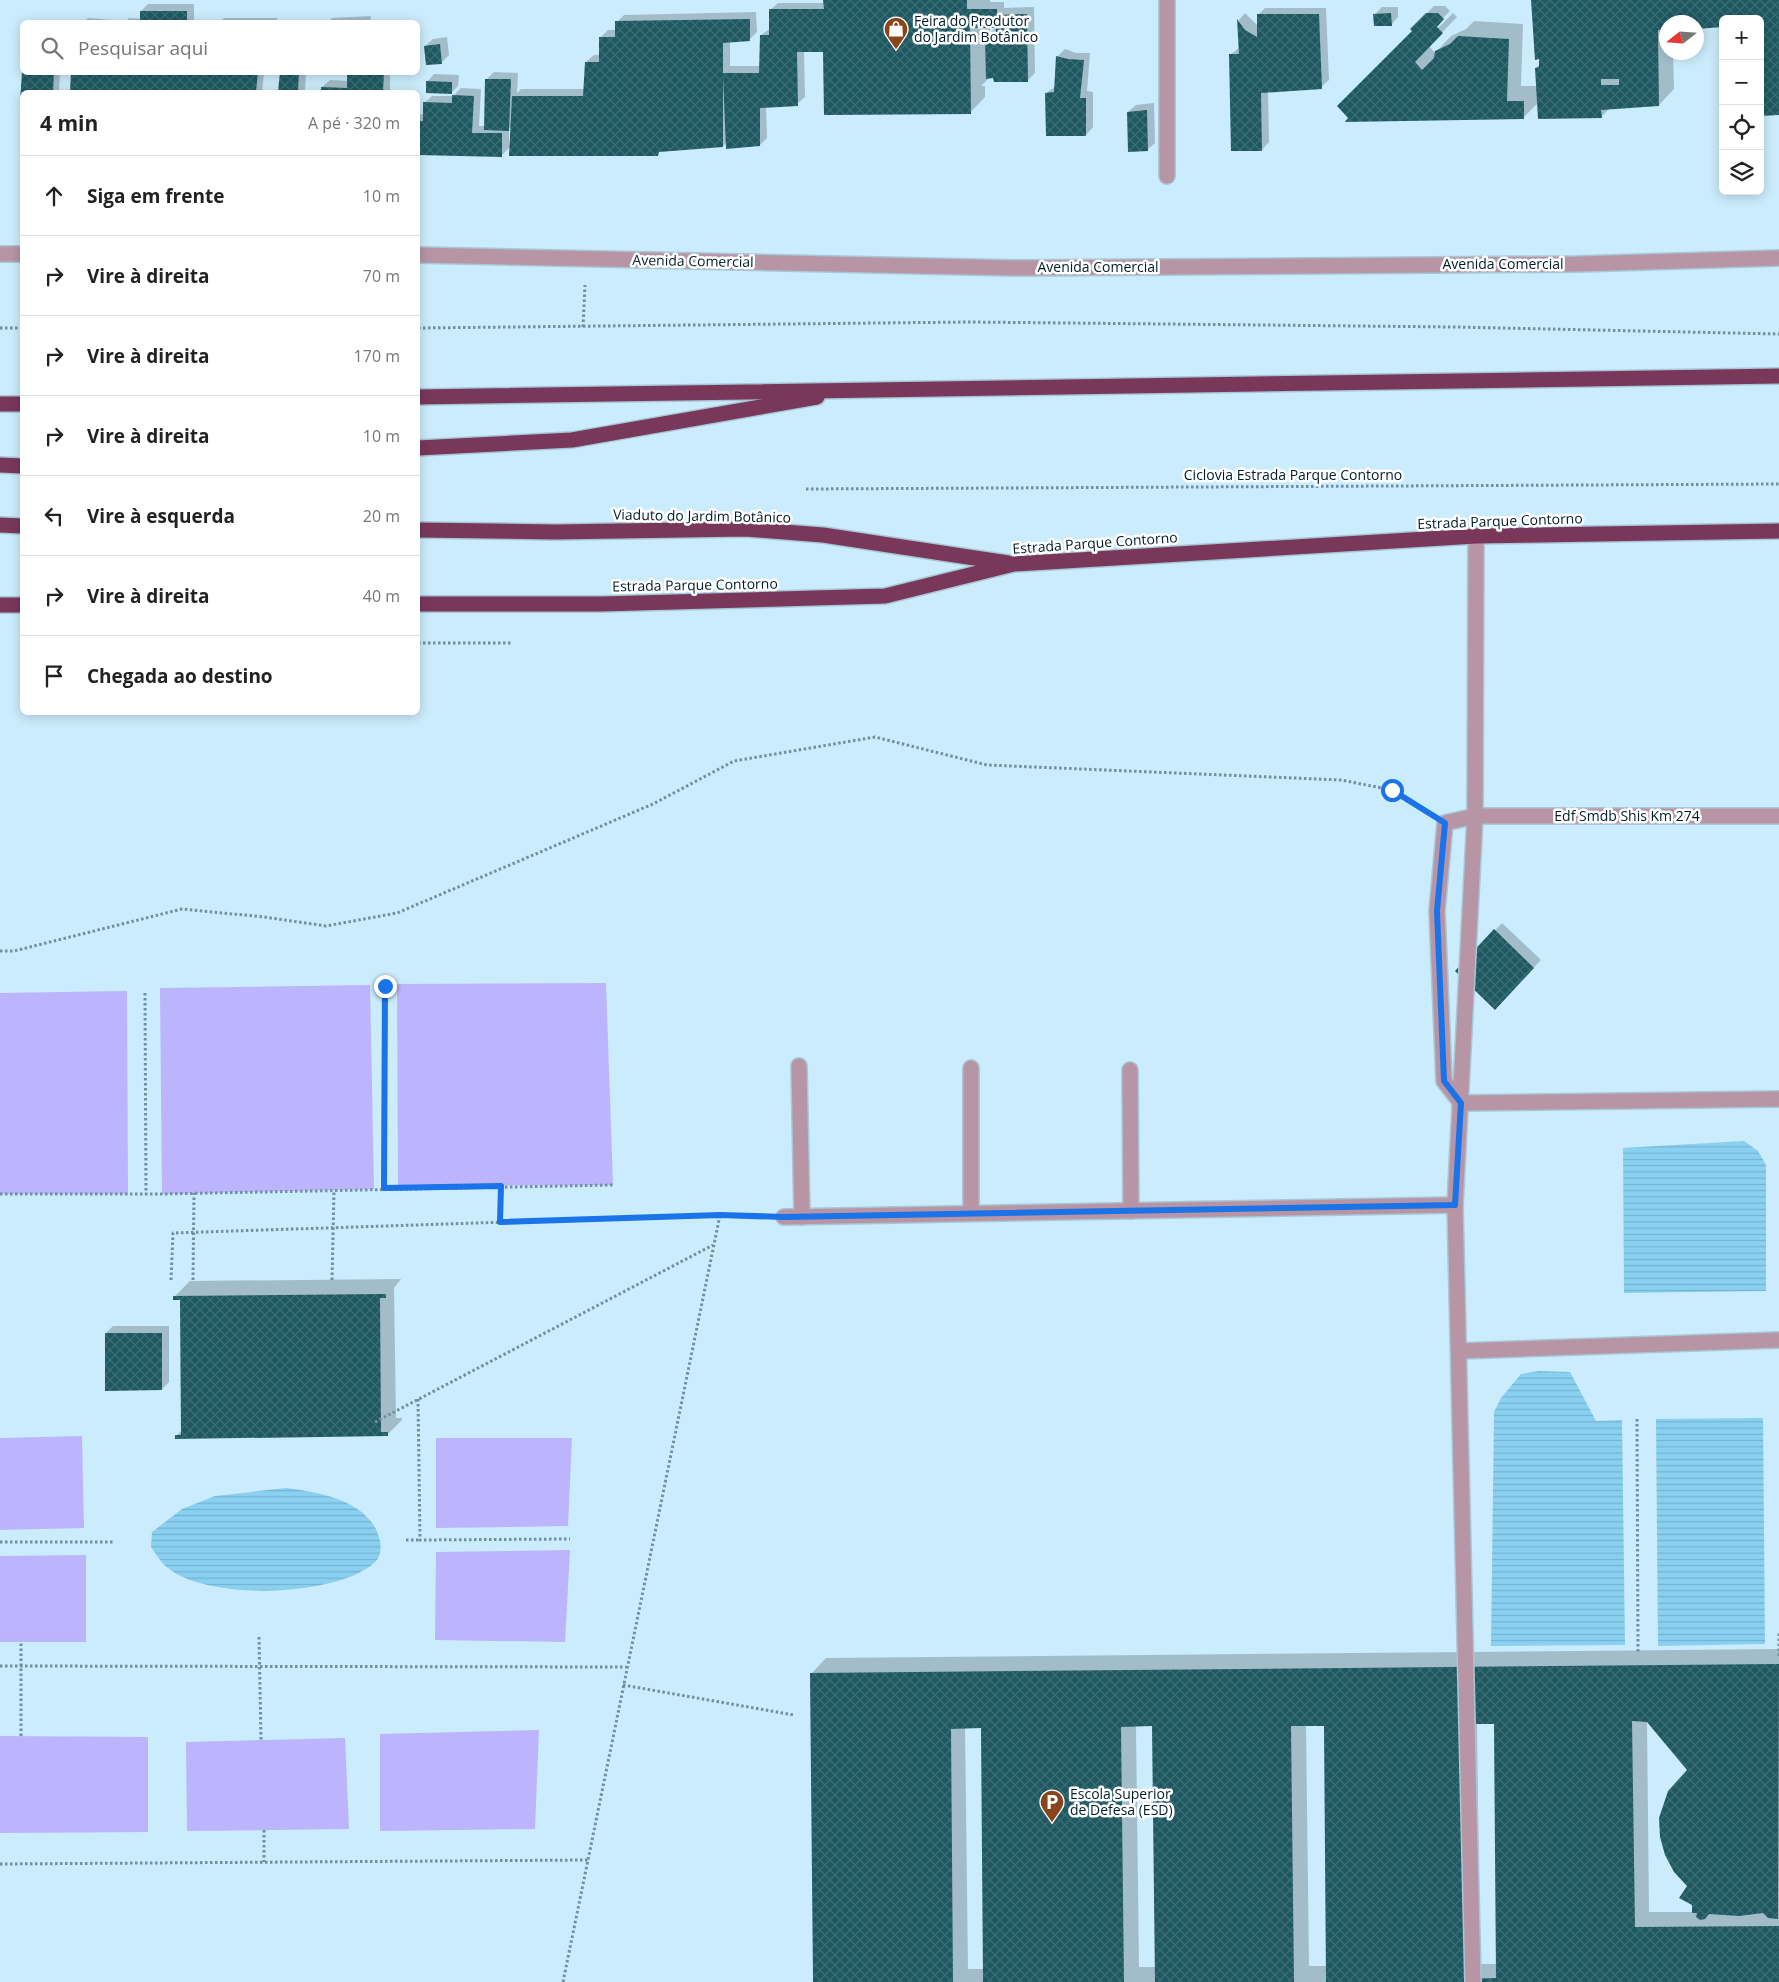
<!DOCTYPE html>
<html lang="pt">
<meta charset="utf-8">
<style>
body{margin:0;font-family:"Open Sans",sans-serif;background:#f2f2f2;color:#222}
.controls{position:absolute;right:15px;top:15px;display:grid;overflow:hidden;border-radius:8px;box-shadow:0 2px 12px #0003}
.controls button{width:45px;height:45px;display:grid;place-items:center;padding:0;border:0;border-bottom:1px solid #e0e0e0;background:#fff;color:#222;font:25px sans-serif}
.compass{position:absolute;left:1659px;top:15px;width:45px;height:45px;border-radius:50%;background:#fff;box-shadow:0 2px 12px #0003;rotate:253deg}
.stop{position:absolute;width:15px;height:15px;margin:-11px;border:4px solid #1a73e8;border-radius:50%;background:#fff}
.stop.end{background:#1a73e8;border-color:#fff;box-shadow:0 1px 5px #0008}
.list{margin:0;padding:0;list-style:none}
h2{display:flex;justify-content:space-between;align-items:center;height:65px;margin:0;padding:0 20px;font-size:21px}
h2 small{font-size:16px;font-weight:400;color:#767676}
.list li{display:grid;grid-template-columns:32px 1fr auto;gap:15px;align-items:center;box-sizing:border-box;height:80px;padding:0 20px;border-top:1px solid #e0e0e0}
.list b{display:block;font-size:19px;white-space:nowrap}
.list em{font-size:16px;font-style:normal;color:#767676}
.icon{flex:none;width:28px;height:28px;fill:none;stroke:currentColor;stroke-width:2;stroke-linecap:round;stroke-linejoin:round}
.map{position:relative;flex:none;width:1779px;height:1982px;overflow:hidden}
.search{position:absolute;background:#fff;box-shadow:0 2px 12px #0003;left:20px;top:20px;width:400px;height:55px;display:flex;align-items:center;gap:12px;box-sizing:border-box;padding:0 18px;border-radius:8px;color:#767676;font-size:19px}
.panel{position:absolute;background:#fff;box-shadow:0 2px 12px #0003;left:20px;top:90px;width:400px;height:625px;border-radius:8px}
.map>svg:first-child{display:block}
.grass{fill:#bcb4fc}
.water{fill:url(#water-rules)}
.shadow{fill:#0003;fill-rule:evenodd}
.building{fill:url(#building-cross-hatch);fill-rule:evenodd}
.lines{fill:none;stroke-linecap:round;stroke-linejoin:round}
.minor-casing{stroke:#a7c7d6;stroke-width:18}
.highway-casing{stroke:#a7c7d6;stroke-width:18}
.path{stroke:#718f9e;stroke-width:3;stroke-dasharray:2.5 2.5;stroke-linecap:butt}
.minor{stroke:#b795a4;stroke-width:15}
.highway{stroke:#79375a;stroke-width:15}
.route{stroke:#1a73e8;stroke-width:6}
.labels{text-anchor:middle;stroke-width:5;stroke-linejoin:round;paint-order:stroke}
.poi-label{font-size:14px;fill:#011d29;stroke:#fff;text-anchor:start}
.street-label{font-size:14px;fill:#011d29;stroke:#fff}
</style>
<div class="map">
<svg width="1779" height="1982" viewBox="0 0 1779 1982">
<defs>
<pattern id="water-rules" width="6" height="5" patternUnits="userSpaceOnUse" patternTransform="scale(1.25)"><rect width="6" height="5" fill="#8ad0f1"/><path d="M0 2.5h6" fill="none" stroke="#75b2cf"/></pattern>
<pattern id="building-cross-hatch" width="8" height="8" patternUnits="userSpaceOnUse" patternTransform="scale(1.25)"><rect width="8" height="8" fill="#1e5962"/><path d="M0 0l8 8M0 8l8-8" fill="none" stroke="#3c6d75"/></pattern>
</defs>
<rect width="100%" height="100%" fill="#cbecfc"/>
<g class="grass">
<path d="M606,983l7,202 -215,1 -1,-202z"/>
<path d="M370,985l4,204 -212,5 -2,-206z"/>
<path d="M127,991l1,203h-128v-201z"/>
<path d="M82,1436l2,92 -84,2v-92z"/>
<path d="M436,1438h136l-4,88 -132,2z"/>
<path d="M570,1550l-5,92 -130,-2 1,-88z"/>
<path d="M86,1555v87h-86v-86z"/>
<path d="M539,1730l-4,99 -155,2v-97z"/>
<path d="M0,1736l148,1v95l-148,1z"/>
<path d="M345,1738l4,91 -162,2 -1,-89z"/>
</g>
<g class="water">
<path d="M1744,1141l14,10 8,14v126l-142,2 -1,-145z"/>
<path d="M1539,1371l31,1 26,49 26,-1 3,225 -134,1 3,-234 7,-14 20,-24z"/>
<path d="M1763,1418l2,226 -107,2 -2,-227z"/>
<path d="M286,1488c33,4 86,13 94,53 1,6 1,16 -5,21 -36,35 -168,39 -207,6 -7,-5 -12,-14 -17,-21l1,-15 30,-23 33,-13z"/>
</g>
<g class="shadow">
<path d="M825,0h165v2h14v6l30,-1 1,66 -8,8 -37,-4 -9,9h4v11l-15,16 -144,-66 -22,4 1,46 -8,7 -31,2 1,32 -7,7 -33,-3 -4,4 -62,4 -4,4 -146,-8 -9,9 -84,-1v-40h7l-1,-11 8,-7h21l8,-8 20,1 -2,37h6l1,-46 8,-8 24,1 -1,20 4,-4h64l1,-27 8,-7h6v-17l8,-8h9v-8l7,-7 132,-3 1,20 -7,7 -20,2v25h31v-31l10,-7 -1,-18 8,-7h47zM990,27h6l-6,6zM512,126l-1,19h-2v-16z"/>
<path d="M1532,0h247v114l-19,-95h-37l-27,3h-30v30h7l1,37 -15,16 -49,3 -9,9 -63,-14 -15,15 -177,3 67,-90 -2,-2 23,-23h11l5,5 -56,58 2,1 57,-57 4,4 -28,29 6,7 16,-17 15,-7 8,-8 49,3 -2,62h16l-1,-18 4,-4z"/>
<path d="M148,4h46v18h-110l4,-4 38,3 3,-3 12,1v-8z"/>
<path d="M1382,7h16v10l-7,8 -16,-11z"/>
<path d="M1265,8h61l3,72 -8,7 -53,4 1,51 -7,8 -32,-95 10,-8 -1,-27 6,-7 13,13v-11z"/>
<path d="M371,16l-1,6h-42l4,-4z"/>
<path d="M224,18h53v4h-57z"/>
<path d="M447,37l2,18 -7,7 -17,-16 8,-7z"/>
<path d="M1065,49l11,4h14l-3,38 6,1v35l-7,8 -40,-42 10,-7 1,-29z"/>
<path d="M23,72h37l-1,20h-37l-1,9z"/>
<path d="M72,72h192l-2,20h-191z"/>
<path d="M281,72h25l-1,20h-25z"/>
<path d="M348,72h42v20h-68v-5l8,-7 18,1z"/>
<path d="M434,74l25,1 -1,11 -7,7 -24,-11z"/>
<path d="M1154,103l1,40 -8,7 -19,-38 8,-7z"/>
<path d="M1502,923l39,37 -46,48 -39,-37z"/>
<path d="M401,1279l-7,9 2,130h6v2l-15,15h-210l6,-6 -2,-131 -7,-1 16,-16z"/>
<path d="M113,1326h56v56l-7,7 -56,-56z"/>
<path d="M1779,1649v333h-965l-3,-308 15,-16zM1647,1720l41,50 1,116 4,26h-44zM1477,1723h18l3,241h-18zM1136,1725h17l3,242h-17zM1306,1725h19l2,241h-18zM965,1727h18l1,242h-16z"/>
</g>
<g class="building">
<path d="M823,0h144v9h30v6l30,-1 1,68h-34l-1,-4 -7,1 -1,-43 11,-1v-7h-26l1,86 -147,1 -1,-63h-26l1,54 -38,2v38l-34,3 -3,-73v71l-64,5 -1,4h-149l3,-60h71l2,-34h14v-25h16v-16l135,-2v22l-27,2v30h36l1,-38h9v-26h55z"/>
<path d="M1531,0h248v115l-19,1v-97h-37v8l-27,2v-7h-30v8h-8l1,76 -58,4 1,8 -64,1 -3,-51 4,-1v-8l-4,1zM1601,79h18v6h-18z"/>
<rect x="140" y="11" width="47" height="11"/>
<path d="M1391,13l1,13h-18l-1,-12z"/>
<path d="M1426,13h12l6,6 -7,8 6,6 -28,29 7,8 12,-12 1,-7 15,-7 8,-8 51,3 -2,62h17v18l-179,3 3,-4 -11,-12 75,-75 -2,-2z"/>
<path d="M1257,14h62l3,75 -61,4 1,58h-31l-2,-97h10l-2,-35 8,11 12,7z"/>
<path d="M440,44l2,20 -16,1 -2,-19z"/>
<path d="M1056,56l12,3 16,1 -4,38h6v38h-40l-1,-43 9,-1z"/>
<path d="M22,72h32l-1,20h-31v10h-2z"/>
<path d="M71,72h187l-2,20h-186z"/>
<path d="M280,72h19l-1,20h-20z"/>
<path d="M347,72h37l-1,20h-62v-5l26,1z"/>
<path d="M485,79h26l-2,52 -25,-1z"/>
<path d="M426,81l26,1v12l-26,-1z"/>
<path d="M452,95l22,1 -2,37h30v24l-84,-2v-34h5v-19l29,1z"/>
<path d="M1147,110l1,41 -20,1 -1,-40z"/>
<path d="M1494,929l40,39 -39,42 -40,-39z"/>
<path d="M386,1294v4h-6l1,134h7v4l-213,3v-4h6l-1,-135h-7v-4z"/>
<path d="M105,1333h57v57l-57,1z"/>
<path d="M1779,1664l-1,255 -10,-1 -5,-5 -24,3 -30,-2 -4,5 -5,1 -4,-3 1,-4h-5v-8l-13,-7 8,-12 -13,-14 -9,-17 -5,-18 -1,-19 9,-27 19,-21 -40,-48 -15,-1 3,206 144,-1v56h-453l-2,-256h-33l3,256h-139l-3,-256 -31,1 3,255h-141l-2,-254 -30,1 2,253h-140l-3,-309zM1462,1724h32l2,254 -31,1z"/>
</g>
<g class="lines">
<defs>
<g id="minor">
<path d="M1167,0v176"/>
<path d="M0,254h22"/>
<path d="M418,255l597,13 562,-4 202,-6"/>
<path d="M1779,816h-304l-30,7 -8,88 7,170 17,22 318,-4"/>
<path d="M799,1066l3,151"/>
<path d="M1130,1070l1,141"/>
<path d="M971,1213v-145"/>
<path d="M784,1217l671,-12"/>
<path d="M1459,1351l320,-11"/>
<path d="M1473,1982l-18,-777 20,-389 1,-280"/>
</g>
<g id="highway">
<path d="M418,397l1361,-21"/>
<path d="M0,404h22"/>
<path d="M418,448l154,-8 245,-43"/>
<path d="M0,465l22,1"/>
<path d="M0,525l22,1"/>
<path d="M418,530l137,2 191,-3 77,6 185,28"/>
<path d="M418,604h183l284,-8 129,-32 462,-28 303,-5"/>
<path d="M0,605h22"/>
</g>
</defs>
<use href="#minor" class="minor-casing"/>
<use href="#highway" class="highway-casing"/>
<g class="path">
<path d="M583,327l2,-42"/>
<path d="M0,328h22"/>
<path d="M418,328l552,-6 485,5 324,7"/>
<path d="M806,489l973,-5"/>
<path d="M418,643h94"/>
<path d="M0,951h14l168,-42 82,8 62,9 71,-13 256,-109 81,-43 141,-24 112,28 354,15 51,10 31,19"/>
<path d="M145,993l1,201"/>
<path d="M384,1189l1,-203"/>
<path d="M0,1194h162l451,-9"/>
<path d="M500,1222l1,-36"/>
<path d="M171,1280l2,-47 547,-18"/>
<path d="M193,1280l1,-87"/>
<path d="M332,1280l2,-90"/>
<path d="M418,1399l2,141 150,-1"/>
<path d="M1637,1419l1,235"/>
<path d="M375,1422l338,-177"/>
<path d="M406,1540h14"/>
<path d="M0,1542h115"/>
<path d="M259,1637l2,103"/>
<path d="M1779,1656v-25"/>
<path d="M0,1666l626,1"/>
<path d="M623,1685l171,30"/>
<path d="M21,1736v-94"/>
<path d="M264,1830v32"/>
<path d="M0,1864l588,-4"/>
<path d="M563,1982l157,-767 39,1"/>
</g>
<use href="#minor" class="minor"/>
<use href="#highway" class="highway"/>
</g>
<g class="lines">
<path class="route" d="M385,986l-1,202 117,-2 -1,36 220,-7 64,2 671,-12 6,-102 -17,-22 -7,-170 8,-88 -53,-33"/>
</g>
<defs>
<symbol id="shop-pin" viewBox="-11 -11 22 30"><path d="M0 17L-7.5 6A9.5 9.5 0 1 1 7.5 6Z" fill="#89451a" stroke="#fff"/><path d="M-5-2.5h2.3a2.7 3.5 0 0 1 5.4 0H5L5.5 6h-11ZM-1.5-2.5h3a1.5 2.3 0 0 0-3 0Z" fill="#fff"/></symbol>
<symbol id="parking-pin" viewBox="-11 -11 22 30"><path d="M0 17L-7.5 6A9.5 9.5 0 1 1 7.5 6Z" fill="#89451a" stroke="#fff"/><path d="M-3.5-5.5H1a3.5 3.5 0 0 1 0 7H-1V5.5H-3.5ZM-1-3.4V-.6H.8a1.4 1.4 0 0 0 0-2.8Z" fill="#fff"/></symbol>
</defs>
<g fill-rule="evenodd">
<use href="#shop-pin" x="882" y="15" width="28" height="38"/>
<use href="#parking-pin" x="1038" y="1788" width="28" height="38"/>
</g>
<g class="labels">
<g class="poi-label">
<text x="914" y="26">Feira do Produtor<tspan x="914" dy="16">do Jardim Botânico</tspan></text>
<text x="1070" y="1799">Escola Superior<tspan x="1070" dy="16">de Defesa (ESD)</tspan></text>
</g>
<g class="street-label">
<text transform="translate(693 261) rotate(1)" y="5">Avenida Comercial</text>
<text x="1503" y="269">Avenida Comercial</text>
<text x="1098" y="272">Avenida Comercial</text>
<text x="1293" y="480">Ciclovia Estrada Parque Contorno</text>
<text transform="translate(702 516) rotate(1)" y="5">Viaduto do Jardim Botânico</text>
<text transform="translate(1500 521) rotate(-2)" y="5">Estrada Parque Contorno</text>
<text transform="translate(1095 543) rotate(-4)" y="5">Estrada Parque Contorno</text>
<text transform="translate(695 585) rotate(-1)" y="5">Estrada Parque Contorno</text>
<text x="1627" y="821">Edf Smdb Shis Km 274</text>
</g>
</g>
</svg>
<div class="controls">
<button>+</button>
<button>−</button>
<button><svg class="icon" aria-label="locate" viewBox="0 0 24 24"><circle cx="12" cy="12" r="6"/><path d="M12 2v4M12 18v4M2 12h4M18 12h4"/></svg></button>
<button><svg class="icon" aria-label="layers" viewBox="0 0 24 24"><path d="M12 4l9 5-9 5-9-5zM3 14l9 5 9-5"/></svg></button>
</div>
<svg class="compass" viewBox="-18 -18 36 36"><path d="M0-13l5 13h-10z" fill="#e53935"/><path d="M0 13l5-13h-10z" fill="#767676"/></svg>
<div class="stop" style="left:1392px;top:790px"></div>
<div class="stop end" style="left:385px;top:986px"></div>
<div class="search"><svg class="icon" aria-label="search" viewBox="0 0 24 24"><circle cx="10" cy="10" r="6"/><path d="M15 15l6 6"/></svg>Pesquisar aqui</div>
<section class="panel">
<h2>4 min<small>A pé · 320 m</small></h2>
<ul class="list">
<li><svg class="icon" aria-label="ahead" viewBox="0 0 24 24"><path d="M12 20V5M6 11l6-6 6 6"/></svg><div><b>Siga em frente</b></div><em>10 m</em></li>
<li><svg class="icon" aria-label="right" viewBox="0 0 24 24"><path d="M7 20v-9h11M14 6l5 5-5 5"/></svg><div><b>Vire à direita</b></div><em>70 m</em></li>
<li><svg class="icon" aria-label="right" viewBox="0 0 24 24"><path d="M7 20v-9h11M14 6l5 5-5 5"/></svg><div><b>Vire à direita</b></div><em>170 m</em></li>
<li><svg class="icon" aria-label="right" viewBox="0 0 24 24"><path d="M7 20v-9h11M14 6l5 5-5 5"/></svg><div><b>Vire à direita</b></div><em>10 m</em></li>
<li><svg class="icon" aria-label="left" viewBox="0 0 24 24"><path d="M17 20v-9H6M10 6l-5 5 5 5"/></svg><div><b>Vire à esquerda</b></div><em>20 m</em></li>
<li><svg class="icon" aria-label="right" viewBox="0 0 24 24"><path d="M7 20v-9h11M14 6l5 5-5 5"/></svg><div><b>Vire à direita</b></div><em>40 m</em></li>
<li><svg class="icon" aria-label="arrive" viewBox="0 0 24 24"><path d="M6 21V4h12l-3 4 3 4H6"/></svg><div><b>Chegada ao destino</b></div></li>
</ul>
</section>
</div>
